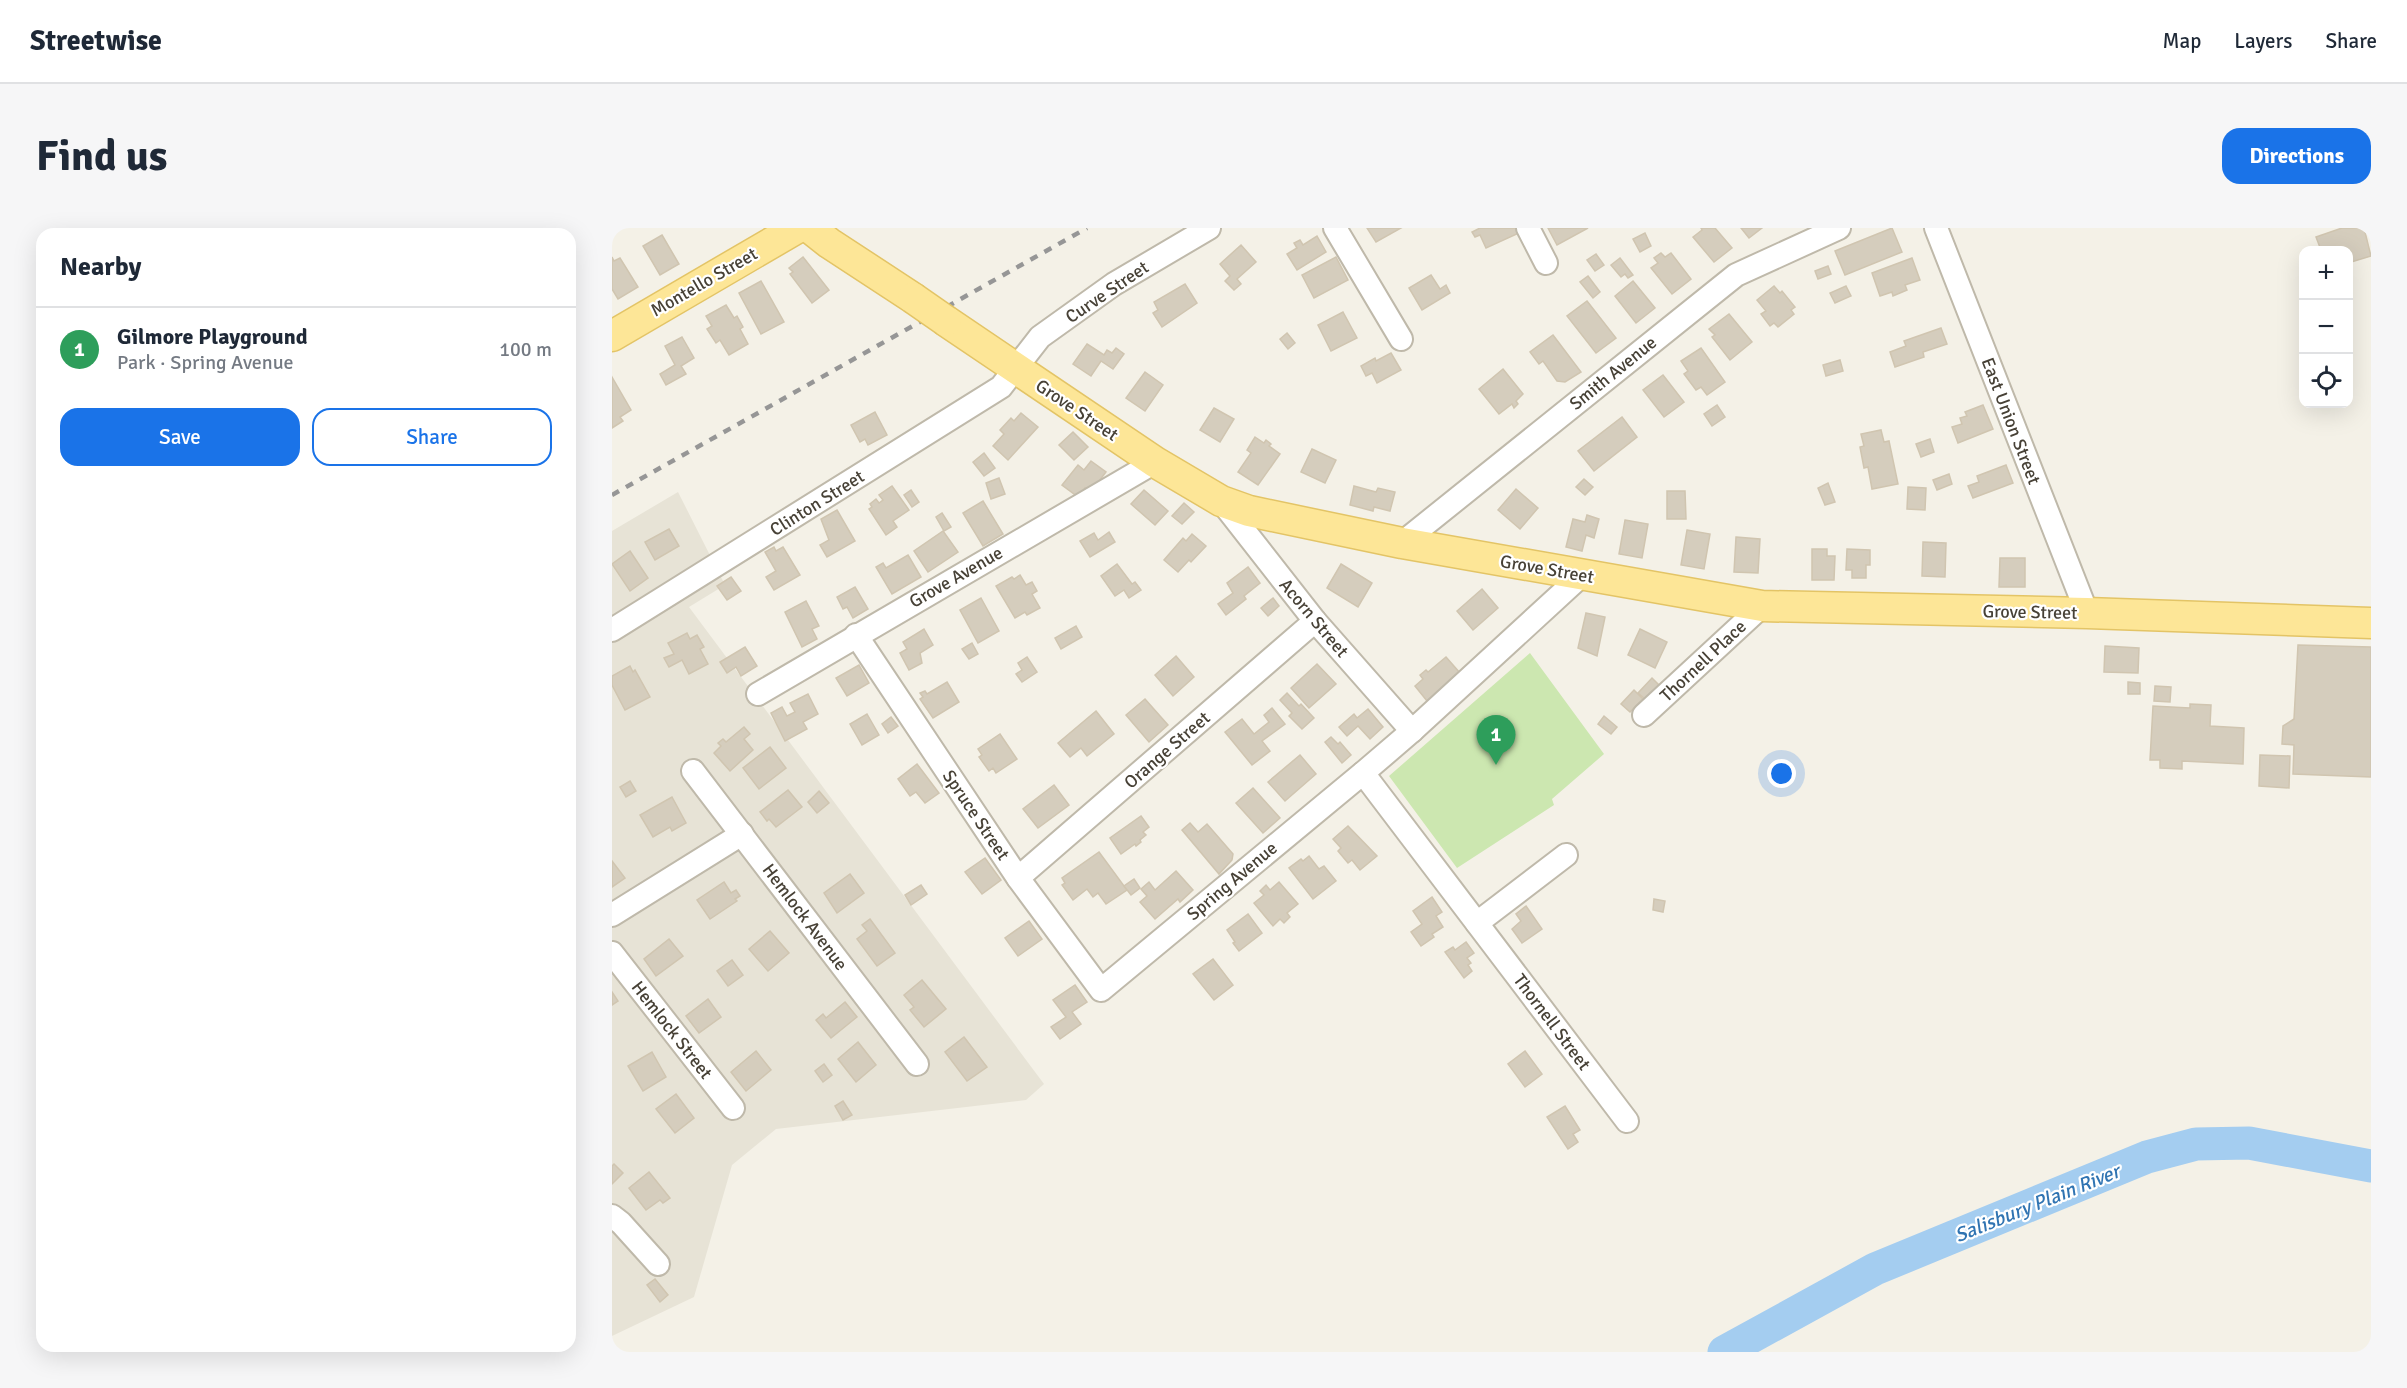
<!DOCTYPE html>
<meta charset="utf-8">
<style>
body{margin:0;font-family:Signika,sans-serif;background:#f6f6f7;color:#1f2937}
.controls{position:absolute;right:18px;top:18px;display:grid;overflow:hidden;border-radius:12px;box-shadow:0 6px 24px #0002}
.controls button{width:54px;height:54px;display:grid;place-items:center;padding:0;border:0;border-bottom:2px solid #e0e1e3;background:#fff;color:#1f2937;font:30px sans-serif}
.you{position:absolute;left:1170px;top:546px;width:21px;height:21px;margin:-15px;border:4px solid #fff;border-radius:50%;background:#1a73e8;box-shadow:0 0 0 9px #1a73e833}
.badge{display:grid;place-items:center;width:39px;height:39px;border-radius:50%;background:#1a73e8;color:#fff;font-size:20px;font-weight:700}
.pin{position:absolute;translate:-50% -50px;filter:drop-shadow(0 2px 3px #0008)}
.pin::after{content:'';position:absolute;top:32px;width:21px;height:18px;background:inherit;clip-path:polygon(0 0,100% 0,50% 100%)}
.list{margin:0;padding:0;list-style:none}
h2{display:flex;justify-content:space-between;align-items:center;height:78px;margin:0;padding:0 24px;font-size:26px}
h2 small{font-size:20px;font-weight:400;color:#747a83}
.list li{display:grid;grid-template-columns:39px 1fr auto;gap:18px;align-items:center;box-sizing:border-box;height:84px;padding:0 24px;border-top:2px solid #e0e1e3}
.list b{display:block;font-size:22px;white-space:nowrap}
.list p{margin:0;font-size:20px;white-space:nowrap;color:#747a83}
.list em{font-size:20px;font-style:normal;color:#747a83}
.actions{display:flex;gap:12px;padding:18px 24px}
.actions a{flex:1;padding:14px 0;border:2px solid #1a73e8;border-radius:18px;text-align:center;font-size:21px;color:#1a73e8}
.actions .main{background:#1a73e8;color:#fff}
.icon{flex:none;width:33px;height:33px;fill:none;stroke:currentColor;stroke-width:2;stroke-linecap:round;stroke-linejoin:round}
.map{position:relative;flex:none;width:1759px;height:1124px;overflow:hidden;border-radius:18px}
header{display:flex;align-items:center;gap:36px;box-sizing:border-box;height:84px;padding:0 30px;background:#fff;border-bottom:2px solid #e0e1e3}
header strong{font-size:28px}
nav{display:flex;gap:33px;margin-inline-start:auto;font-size:21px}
.intro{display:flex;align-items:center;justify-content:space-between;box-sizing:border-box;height:144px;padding:0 36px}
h1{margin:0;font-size:42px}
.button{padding:15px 27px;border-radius:18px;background:#1a73e8;color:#fff;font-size:21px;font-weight:700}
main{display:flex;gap:36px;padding:0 36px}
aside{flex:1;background:#fff;border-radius:18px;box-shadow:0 6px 24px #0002}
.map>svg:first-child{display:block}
.residential{fill:#e7e3d6}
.green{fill:#cce7b0}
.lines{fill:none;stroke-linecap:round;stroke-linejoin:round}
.river{stroke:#a4cdf0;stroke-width:33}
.building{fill:#d5cdbd;stroke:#d0c5b0;stroke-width:1.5}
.minor-casing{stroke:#bfb9aa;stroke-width:26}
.major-casing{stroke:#e3c466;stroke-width:33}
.minor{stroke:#fff;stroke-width:22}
.major{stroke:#fde697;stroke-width:30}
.rail{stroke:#969696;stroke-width:4.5;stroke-dasharray:8 8;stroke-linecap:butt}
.major-bridge-casing{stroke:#e3c466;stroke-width:33;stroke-linecap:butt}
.major-bridge{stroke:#fde697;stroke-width:30}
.labels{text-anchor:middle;stroke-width:4.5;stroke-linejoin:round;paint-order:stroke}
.street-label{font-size:18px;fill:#474136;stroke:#fff}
.water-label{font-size:20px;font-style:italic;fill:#3074b2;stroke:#fff}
</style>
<header>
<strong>Streetwise</strong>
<nav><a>Map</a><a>Layers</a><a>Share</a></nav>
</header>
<div class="intro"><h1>Find us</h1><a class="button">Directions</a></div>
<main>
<aside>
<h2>Nearby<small></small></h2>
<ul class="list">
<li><span class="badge" style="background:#2e9e5b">1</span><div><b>Gilmore Playground</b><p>Park · Spring Avenue</p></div><em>100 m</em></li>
</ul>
<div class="actions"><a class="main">Save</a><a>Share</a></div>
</aside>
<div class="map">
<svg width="1759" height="1124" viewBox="0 0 1759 1124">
<rect width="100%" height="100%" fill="#f4f1e7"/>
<path class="residential" d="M66,264l47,93 -36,22 355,477 -18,16 -250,29 -44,36 -38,132 -82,39v-805z"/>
<path class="green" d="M918,425l74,101 -52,45 2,6 -97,63 -68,-92z"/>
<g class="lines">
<path class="river" d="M1112,1124l151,-83 272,-112 49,-13 53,-1 122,23"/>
</g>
<g class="building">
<path d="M755,0h34l-25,14z"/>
<path d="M868,0h36l3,5 -33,15 -6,-13 -5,2 -3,-5z"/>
<path d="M936,0h40l-31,17z"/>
<path d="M1089,0h14l17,20 -18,14 -21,-25 9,-7z"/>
<path d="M1129,0h21l-13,10z"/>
<path d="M1280,0l10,24 -57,23 -10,-24z"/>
<path d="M1730,0h22l7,28 -23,7v-13h-27l-5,-13z"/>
<path d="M1033,5l6,13 -11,6 -7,-13z"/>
<path d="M50,7l17,29 -19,11 -17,-29z"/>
<path d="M705,8l9,16 -29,18 -10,-16 10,-6 -3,-5 6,-3 3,5z"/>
<path d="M629,17l15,17 -19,17 4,5 -7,6 -9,-9 5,-5 -10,-12z"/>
<path d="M1049,25l4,4 6,-4 20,26 -19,15 -21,-26 7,-5 -4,-5z"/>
<path d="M984,26l8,11 -9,6 -8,-11z"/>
<path d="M0,29l2,4 6,-3 18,29 -20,12 -6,-10z"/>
<path d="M191,29l26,33 -17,13 -22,-29 3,-2 -4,-4z"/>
<path d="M724,29l12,23 -34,18 -12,-23z"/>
<path d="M1008,30l13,17 -5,3 -3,-4 -4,3 -10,-12z"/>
<path d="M1300,30l8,22 -15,5 2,5 -14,6 -1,-4 -12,4 -8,-23z"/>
<path d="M1216,38l3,8 -13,5 -3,-8z"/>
<path d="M819,47l9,14 6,-4 4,8 -28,17 -13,-22z"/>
<path d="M976,48l12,16 -7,6 -13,-16z"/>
<path d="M149,53l23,41 -23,12 -22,-41z"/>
<path d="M1021,53l22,27 -19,15 -21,-27z"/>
<path d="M573,56l12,19 -35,24 -9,-14 5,-3 -4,-8z"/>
<path d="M1162,58l6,7 2,-2 13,16 -4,3 3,4 -16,13 -4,-4 -4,3 -9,-12 5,-3 -9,-11z"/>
<path d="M1234,58l5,10 -16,7 -5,-10z"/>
<path d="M975,73l29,37 -20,15 -29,-37z"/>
<path d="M114,77l8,13 3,-2 6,11 -3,2 8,15 -19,11 -9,-15 -4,3 -9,-14 5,-3 -6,-10z"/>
<path d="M731,84l14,26 -26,13 -13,-26z"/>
<path d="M1117,86l23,28 -22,18 -18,-23 3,-2 -6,-6z"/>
<path d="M1329,100l6,16 -24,8 1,5 -29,10 -5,-15 16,-6 -2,-5z"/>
<path d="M675,105l8,10 -7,6 -8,-10z"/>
<path d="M941,107l28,37 -16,10 -8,-1 -14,-20 -4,3 -9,-12z"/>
<path d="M70,109l12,21 -13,8 5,8 -20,11 -6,-11 15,-9 -10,-19z"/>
<path d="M475,116l17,11 3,-5 5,3 4,-5 8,6 -11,15 -12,-8 -10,15 -18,-12z"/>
<path d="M1089,120l24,34 -18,13 -6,-8 -5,3 -12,-16 4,-3 -7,-10z"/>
<path d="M779,125l10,17 -24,13 -5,-10 -6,3 -5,-10 14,-8 1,3z"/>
<path d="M1228,132l3,11 -17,5 -3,-11z"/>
<path d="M891,141l20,25 -7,7 2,3 -4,4 -2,-4 -13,10 -20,-25z"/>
<path d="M533,144l18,13 -18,26 -19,-13z"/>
<path d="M1051,147l21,27 -20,15 -21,-27z"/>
<path d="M0,149l19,33 -11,7 3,4 -11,7z"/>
<path d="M1105,177l8,12 -13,9 -8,-12z"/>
<path d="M1371,177l10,24 -35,14 -6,-16 10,-3 -2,-6 7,-2 -2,-4z"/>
<path d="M602,180l20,11 -14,23 -20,-12z"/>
<path d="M263,184l12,23 -19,10 -3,-6 -5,3 -9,-17z"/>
<path d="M409,185l17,14 -30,33 -15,-14 11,-12 -4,-4 11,-12 3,3z"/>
<path d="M1010,189l15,20 -43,34 -16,-20z"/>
<path d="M1269,202l3,12 5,-1 9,43 -26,5 -4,-22 -4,1 -4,-21 4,-1 -3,-12z"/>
<path d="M461,204l15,15 -14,13 -15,-15z"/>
<path d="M643,209l9,6 2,-3 5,4 -2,2 11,8 -22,31 -20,-13 13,-19 -4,-3z"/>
<path d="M1318,211l4,13 -13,5 -5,-13z"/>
<path d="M700,221l24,11 -11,23 -24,-11z"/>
<path d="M372,225l11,15 -11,8 -11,-14z"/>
<path d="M479,233l15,11 -16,21 -5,-5 -7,9 -16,-12 16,-20 6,5z"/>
<path d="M1394,237l7,18 -40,15 -5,-12 11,-4 -2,-6z"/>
<path d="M1337,246l3,10 -15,6 -4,-10z"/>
<path d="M387,250l6,16 -14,5 -5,-16z"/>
<path d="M972,251l9,8 -8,8 -9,-8z"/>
<path d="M1216,255l7,19 -10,3 -7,-17z"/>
<path d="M280,258l17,24 -16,11 4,6 -11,8 -17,-26 3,-2 -2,-3 6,-5 3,4 4,-3 -4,-5z"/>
<path d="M742,258l22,6 2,-4 17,4 -5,19 -16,-4 -1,4 -23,-6z"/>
<path d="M1296,259l18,1 -1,22 -18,-1z"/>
<path d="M904,261l22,19 -18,21 -22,-19z"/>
<path d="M299,262l8,12 -7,5 -8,-12z"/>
<path d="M532,262l24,21 -13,14 -24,-21z"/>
<path d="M1055,263h18l1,28h-19z"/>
<path d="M371,273l20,33 -20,12 -20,-33z"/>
<path d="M572,275l10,9 -12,12 -10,-8z"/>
<path d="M225,282l18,31 -28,16 -7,-12 9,-5 -8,-21z"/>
<path d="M330,285l9,14 -7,4 -8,-14z"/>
<path d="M975,287l12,4 -5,19 -8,-3 -4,16 -16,-4 7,-28 12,3z"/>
<path d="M1013,292l23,4 -6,34 -23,-4z"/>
<path d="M57,301l10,17 -24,14 -10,-18z"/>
<path d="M1075,302l23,4 -6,35 -23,-4z"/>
<path d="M331,303l15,21 -30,20 -14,-21z"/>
<path d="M497,304l6,10 -25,15 -10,-16 14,-8 4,7z"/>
<path d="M580,306l14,12 -15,16 -2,-2 -11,12 -14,-12 19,-22 3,3z"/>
<path d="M1124,309l24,2 -2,34 -24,-1z"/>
<path d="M1311,314l23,1 -1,34 -23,-1z"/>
<path d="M162,319l2,4 7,-4 17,28 -26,15 -8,-13 10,-6 -11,-19z"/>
<path d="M1200,321h15v7h8l-1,24h-22z"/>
<path d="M1235,321l23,1v15h-4v13h-14v-8h-6z"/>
<path d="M18,323l18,27 -18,13 -18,-27z"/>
<path d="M296,327l13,22 -29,17 -16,-27 7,-4 3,5z"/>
<path d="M1388,330h25v29h-26z"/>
<path d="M505,336l15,20 3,-2 6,8 -12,8 -5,-8 -9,6 -14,-20z"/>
<path d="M729,336l31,19 -14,24 -31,-19z"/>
<path d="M636,339l12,16 -16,13 2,3 -20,16 -8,-11 15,-11 -6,-10z"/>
<path d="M408,347l6,10 6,-3 5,9 -5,3 8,14 -13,7 -2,-3 -10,6 -19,-32 16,-9 2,2z"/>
<path d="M119,349l10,14 -14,9 -10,-14z"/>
<path d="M243,359l13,22 -15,9 -6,-11 -4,2 -6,-12z"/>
<path d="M870,361l16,19 -25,22 -16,-19z"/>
<path d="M369,370l18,33 -21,12 -18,-33z"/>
<path d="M661,370l6,8 -11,10 -7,-8z"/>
<path d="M194,373l13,25 -7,3 5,10 -15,8 -17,-35z"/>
<path d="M974,385l19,4 -8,39 -19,-8z"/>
<path d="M464,398l6,11 -21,12 -6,-11z"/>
<path d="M312,401l9,16 -13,8 2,10 -13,7 -9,-17 7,-4 -4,-7z"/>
<path d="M1028,401l27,13 -12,26 -27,-13z"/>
<path d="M75,405l3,6 7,-4 7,12 -4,2 8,15 -19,10 -7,-14 -13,7 -5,-9 10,-4 -6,-11z"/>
<path d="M360,415l6,11 -9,5 -7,-10z"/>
<path d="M1686,417l73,2v130l-78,-3 1,-29 -12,-1 1,-18 11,-7z"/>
<path d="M1493,418l34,2 -1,25 -34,-1z"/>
<path d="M133,419l12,19 -16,10 -5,-9 -9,6 -7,-11z"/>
<path d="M564,428l18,21 -21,19 -18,-21z"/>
<path d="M415,429l10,15 -15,10 -6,-8 6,-4 -4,-7z"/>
<path d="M834,429l14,16 -33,28 -12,-15 8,-7 -3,-4 6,-5 2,2z"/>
<path d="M705,436l19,20 -27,24 -18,-20z"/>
<path d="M247,437l10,18 -22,13 -11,-18z"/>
<path d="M18,438l3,6 2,-2 15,27 -25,13 -13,-25v-9z"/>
<path d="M1040,450l7,7 -14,14 -7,-6z"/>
<path d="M335,454l12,20 -26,16 -13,-19 3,-2 -3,-4 5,-2 2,3z"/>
<path d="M1516,454l12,1v11h-12z"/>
<path d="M1543,458l16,1 -1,15 -16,-1z"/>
<path d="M1022,462l9,9 -13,13 -9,-8z"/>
<path d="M675,465l12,13 2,-2 13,14 -12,11 -13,-13 3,-3 -12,-13z"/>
<path d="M196,466l10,20 -15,8 4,7 -22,12 -14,-28 11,-6 5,9 8,-4 -5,-9z"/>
<path d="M533,471l23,26 -19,17 -23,-27z"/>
<path d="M1578,476l21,1 -1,21 34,2 -1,36 -61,-3v8l-22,-1v-8h-10l3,-54 37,2z"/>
<path d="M660,480l13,16 -23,17 8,10 -18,14 -27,-33 17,-13 12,15 15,-12 -5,-7z"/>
<path d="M756,481l15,18 -13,12 -12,-13 -11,10 -8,-9 15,-13 3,4z"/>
<path d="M484,483l18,23 -27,22 -6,-8 -11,9 -12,-14z"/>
<path d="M255,486l12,21 -17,10 -12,-21z"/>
<path d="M992,488l13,11 -6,7 -13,-10z"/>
<path d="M279,489l7,9 -10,7 -6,-9z"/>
<path d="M132,499l6,7 -6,5 9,11 -23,21 -16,-18 7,-7 -3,-3 5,-4 3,3z"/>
<path d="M388,506l17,25 -21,14 -3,-5 -4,3 -10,-14 3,-2 -4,-6z"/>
<path d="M719,509l7,7 2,-2 11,13 -9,8 -17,-21z"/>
<path d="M158,519l16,21 -27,21 -16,-21z"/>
<path d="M688,527l16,19 -31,27 -17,-19z"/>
<path d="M1648,527l30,1 -1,32 -30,-2z"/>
<path d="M305,536l22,29 -14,10 -9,-11 -6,4 -12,-17z"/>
<path d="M18,553l6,10 -10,6 -6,-10z"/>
<path d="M442,557l15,20 -31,23 -15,-19z"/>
<path d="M641,560l27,30 -17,15 -27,-30z"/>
<path d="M176,562l14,17 -26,20 -7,-8 -2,2 -7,-9z"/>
<path d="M207,563l10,12 -12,10 -9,-11z"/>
<path d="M60,569l14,26 -14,8 -2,-4 -17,10 -13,-22z"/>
<path d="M529,588l8,11 -6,5 3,3 -6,5 1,2 -5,4 -1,-2 -14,10 -11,-16z"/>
<path d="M578,595l8,9 9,-8 26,30 -1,6 -13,14 -37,-44z"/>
<path d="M736,598l29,30 -17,14 -8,-10 -4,3 -10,-12 3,-3 -8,-9z"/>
<path d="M487,624l28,38 -21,14 -8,-11 -5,4 -6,-8 -14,11 -11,-15 3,-2 -3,-5z"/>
<path d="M697,628l10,13 5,-3 12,15 -23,18 -24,-31 12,-9 2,2z"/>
<path d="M373,630l16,22 -19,14 -17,-22z"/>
<path d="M0,633l13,17 -13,9z"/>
<path d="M564,643l17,19 -13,12 -2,-3 -23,20 -15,-17 7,-6 -6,-7 8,-7 6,8z"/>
<path d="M238,646l14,19 -27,20 -13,-20z"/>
<path d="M522,651l6,9 -9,7 -7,-9z"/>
<path d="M112,654l7,11 5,-3 4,6 -5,3 2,2 -27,18 -13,-19z"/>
<path d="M667,654l19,22 -11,9 3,4 -6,6 -4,-4 -7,7 -19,-23 10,-8 -4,-4 6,-6 4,5z"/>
<path d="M309,657l6,9 -16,11 -6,-10z"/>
<path d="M820,669l10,15 -6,4 7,11 -11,7 2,3 -13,9 -10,-14 11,-8 -9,-13z"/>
<path d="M1042,671l11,2 -2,11 -10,-2z"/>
<path d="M914,678l16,23 -20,14 -10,-14 9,-8 -5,-7z"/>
<path d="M636,686l14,19 -23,18 -6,-8 2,-1 -8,-12z"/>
<path d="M258,691l25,34 -18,13 -20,-27 10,-8 -5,-6z"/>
<path d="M417,693l13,18 -24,17 -13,-18z"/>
<path d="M158,703l19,22 -21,18 -19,-22z"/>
<path d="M57,711l14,17 -27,20 -12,-17z"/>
<path d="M854,714l8,11 -7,5 4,5 -3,2 4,6 -8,7 -19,-26 8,-5 2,3z"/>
<path d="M601,731l20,26 -19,15 -21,-26z"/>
<path d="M120,732l11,15 -15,11 -11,-15z"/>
<path d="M310,752l24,29 -22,18 -14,-17 4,-3 -10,-12z"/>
<path d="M463,757l12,17 -15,10 9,12 -21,15 -9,-12 15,-10 -13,-17z"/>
<path d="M0,764l6,9 -6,4z"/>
<path d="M96,771l13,18 -22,16 -13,-17z"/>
<path d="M233,774l12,15 -26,21 -15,-18 7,-6 3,4z"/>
<path d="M352,809l23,30 -20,14 -22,-29z"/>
<path d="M246,814l18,23 -20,17 -18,-23z"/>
<path d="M144,823l15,19 -25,21 -15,-19z"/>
<path d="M913,823l17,23 -17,13 -17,-23z"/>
<path d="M40,824l14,25 -23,14 -15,-25z"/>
<path d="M212,836l8,11 -9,7 -8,-11z"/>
<path d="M64,866l18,24 -19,15 -19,-24z"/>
<path d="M231,873l9,14 -9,5 -8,-14z"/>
<path d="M953,878l15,24 -7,4 5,8 -10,7 -21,-32z"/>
<path d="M2,936l9,9 -11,11v-18z"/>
<path d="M37,944l21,26 -7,5 -3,-3 -14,10 -17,-22z"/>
<path d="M43,1051l13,16 -8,7 -13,-17z"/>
</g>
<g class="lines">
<defs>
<g id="minor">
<path d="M723,0l66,111"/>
<path d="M916,0l18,35"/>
<path d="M1324,0l151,385"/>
<path d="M609,273l94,120 97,110"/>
<path d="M790,315l334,-268 103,-47"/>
<path d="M970,347l-170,156 -49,42 264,348"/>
<path d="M0,402l389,-243 39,-50 74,-53 95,-56"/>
<path d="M244,407l162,243 83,112 262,-217"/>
<path d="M146,466l397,-232"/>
<path d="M1032,487l118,-109"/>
<path d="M81,543l224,293"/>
<path d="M406,650l297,-257"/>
<path d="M0,687l130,-81"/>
<path d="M865,695l89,-68"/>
<path d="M0,725l121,155"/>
<path d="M0,988l9,7 37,41"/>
</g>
<g id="major">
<path d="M198,0l19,15 84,55"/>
<path d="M334,93l209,141 66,39 28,10 153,32 360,63 325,7 284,10"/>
<path d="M0,108l185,-108"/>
</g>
</defs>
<use href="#minor" class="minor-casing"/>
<use href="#major" class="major-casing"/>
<use href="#minor" class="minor"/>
<use href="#major" class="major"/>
<path class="rail" d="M0,267l475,-267"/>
<defs>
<path id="major-bridge" d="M301,70l33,23"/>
</defs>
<use href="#major-bridge" class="major-bridge-casing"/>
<use href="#major-bridge" class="major-bridge"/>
</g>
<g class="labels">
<g class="street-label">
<text transform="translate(92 54) rotate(-30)" y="6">Montello Street</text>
<text transform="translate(495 64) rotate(-34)" y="6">Curve Street</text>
<text transform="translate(1001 145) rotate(-39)" y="6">Smith Avenue</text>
<text transform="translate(465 182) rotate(34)" y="6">Grove Street</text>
<text transform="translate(1399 193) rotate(69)" y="6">East Union Street</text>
<text transform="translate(205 275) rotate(-32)" y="6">Clinton Street</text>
<text transform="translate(935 341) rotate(10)" y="6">Grove Street</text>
<text transform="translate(344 349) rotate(-30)" y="6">Grove Avenue</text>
<text transform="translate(1418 384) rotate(1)" y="6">Grove Street</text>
<text transform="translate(702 390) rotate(50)" y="6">Acorn Street</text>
<text transform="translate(1091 433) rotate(-43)" y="6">Thornell Place</text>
<text transform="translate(555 522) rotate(-41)" y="6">Orange Street</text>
<text transform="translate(364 587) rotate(56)" y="6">Spruce Street</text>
<text transform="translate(620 653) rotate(-40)" y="6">Spring Avenue</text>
<text transform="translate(193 689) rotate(53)" y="6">Hemlock Avenue</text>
<text transform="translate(940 794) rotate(53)" y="6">Thornell Street</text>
<text transform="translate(60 802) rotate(52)" y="6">Hemlock Street</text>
</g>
<g class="water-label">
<text transform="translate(1425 975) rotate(-22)" y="7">Salisbury Plain River</text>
</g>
</g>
</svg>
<div class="controls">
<button>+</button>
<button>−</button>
<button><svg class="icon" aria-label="locate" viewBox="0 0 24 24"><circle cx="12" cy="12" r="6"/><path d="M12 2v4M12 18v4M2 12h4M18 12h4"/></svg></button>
</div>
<div class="you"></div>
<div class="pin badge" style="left:884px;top:537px;background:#2e9e5b">1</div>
</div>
</main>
